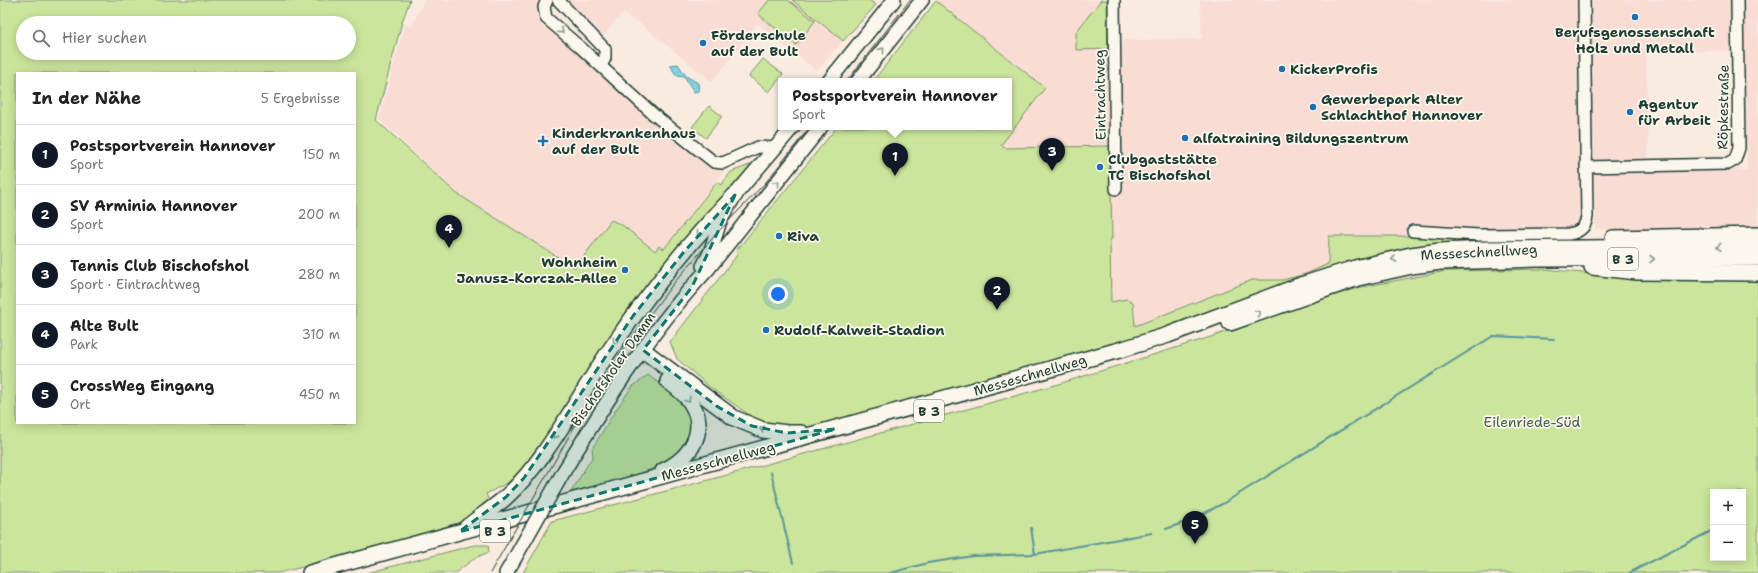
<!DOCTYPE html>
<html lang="de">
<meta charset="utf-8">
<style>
body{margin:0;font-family:"Shantell Sans",sans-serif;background:#f6f6f6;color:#202124}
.controls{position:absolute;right:12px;bottom:12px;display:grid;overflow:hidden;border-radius:0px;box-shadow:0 2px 10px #0003}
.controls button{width:36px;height:36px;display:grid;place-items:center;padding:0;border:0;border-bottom:1px solid #e0e0e0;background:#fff;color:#202124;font:20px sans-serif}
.you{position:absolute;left:778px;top:294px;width:14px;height:14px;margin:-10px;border:3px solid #fff;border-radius:50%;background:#1a73e8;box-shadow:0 0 0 6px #1a73e833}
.badge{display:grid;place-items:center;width:26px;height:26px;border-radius:50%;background:#111827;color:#fff;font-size:13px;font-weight:700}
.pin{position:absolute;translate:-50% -33px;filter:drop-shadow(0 1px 2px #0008)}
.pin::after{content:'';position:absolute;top:21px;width:14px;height:12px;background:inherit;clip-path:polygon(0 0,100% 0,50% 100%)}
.popup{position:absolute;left:778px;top:78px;width:234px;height:52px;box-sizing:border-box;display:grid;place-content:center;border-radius:0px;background:#fff;filter:drop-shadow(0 1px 3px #0005);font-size:13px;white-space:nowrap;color:#757577}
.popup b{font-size:15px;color:#202124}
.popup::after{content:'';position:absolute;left:50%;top:100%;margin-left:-8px;border:8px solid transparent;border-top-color:#fff}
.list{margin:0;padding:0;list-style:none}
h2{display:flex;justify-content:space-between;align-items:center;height:52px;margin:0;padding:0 16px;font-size:17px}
h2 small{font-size:13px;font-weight:400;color:#757577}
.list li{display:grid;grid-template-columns:26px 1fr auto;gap:12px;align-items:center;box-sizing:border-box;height:60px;padding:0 16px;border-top:1px solid #e0e0e0}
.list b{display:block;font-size:15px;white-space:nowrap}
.list p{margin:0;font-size:13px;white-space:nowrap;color:#757577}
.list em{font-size:13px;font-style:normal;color:#757577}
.icon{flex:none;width:22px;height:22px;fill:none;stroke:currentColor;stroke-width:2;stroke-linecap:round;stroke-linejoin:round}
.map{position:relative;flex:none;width:1758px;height:573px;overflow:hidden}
.search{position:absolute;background:#fff;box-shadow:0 2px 10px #0003;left:16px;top:16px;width:340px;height:44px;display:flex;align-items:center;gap:10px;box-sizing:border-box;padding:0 14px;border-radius:22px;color:#757577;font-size:15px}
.panel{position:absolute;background:#fff;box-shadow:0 2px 10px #0003;left:16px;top:72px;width:340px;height:352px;border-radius:0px}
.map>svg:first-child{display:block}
.built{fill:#f9ddd4}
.green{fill:#cbe59c;stroke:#759168;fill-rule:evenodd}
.water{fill:#82d0e0;stroke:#5a959b}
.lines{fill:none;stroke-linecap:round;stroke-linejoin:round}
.stream{stroke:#5a959b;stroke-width:2}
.minor-casing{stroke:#1f3d34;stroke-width:14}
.major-casing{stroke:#1f3d34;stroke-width:16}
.highway-casing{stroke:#1f3d34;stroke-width:18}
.minor{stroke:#fbf7ec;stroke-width:11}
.major{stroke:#fbf7ec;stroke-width:13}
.highway{stroke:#fbf7ec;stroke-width:15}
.tram{stroke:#1f3d34;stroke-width:1}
.major-bridge-casing{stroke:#1f3d34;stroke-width:16;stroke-linecap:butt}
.major-bridge{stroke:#fbf7ec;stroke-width:13}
.oneway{stroke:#8d9a90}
.marked{fill:#0f766e;fill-opacity:0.2;stroke:#0f766e;stroke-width:3;stroke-dasharray:8 5;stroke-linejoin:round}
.poi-dot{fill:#1f6fb2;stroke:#fbf7ec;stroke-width:1.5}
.labels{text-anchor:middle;stroke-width:3.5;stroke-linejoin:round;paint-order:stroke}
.shield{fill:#fbf7ec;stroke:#61756b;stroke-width:1}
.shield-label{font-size:13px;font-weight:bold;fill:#1f3d34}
.poi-label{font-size:14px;font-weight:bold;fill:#1f3d34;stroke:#fbf7ec;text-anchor:start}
.street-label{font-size:14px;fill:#1f3d34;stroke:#fbf7ec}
.park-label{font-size:14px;fill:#415f49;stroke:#fbf7ec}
</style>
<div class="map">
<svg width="1758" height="573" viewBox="0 0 1758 573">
<rect width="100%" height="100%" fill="#faebe1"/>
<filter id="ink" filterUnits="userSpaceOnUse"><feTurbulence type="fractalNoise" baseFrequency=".025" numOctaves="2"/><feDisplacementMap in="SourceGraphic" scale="8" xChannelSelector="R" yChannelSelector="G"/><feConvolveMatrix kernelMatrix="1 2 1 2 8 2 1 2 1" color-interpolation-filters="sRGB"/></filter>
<g filter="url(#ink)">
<g class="built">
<path d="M424,0h118l1,21 109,95 75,48v3l-63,82 -9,2 -33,-26 -47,43 -119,-75 -77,-74 26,-95 6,4z"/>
<path d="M568,0h224l51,41 -26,30 -59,-47 -46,58 -74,-60 -2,1 -13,-10 -20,23z"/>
<path d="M937,0h178l3,40 84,-1 -2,-39h558v230l-163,-1 -1,-55 7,-2 146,-2 -1,-72h-8v-47l-92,1 3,114 -69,1v52l-6,8 -5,1 -95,1 -18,-1 -8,-3 -36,2v9h-83v28l-23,10 -24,6h-30l-117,46 -1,-20 -7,-7 -16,3 -1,-63h2l-2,-93 -105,2 -4,-4 44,-56 -109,-87z"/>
</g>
<g class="green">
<path d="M0,0h410l-8,22 -26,98 80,73 119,75 36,-48 11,5 33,26 4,-5 5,3 53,-67 4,3 10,-13 21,-8 2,2 -43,43 -83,106 -71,109 -37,52 -34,18 4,9 -29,19 -125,37 -58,14h-278zM23,23h326v30h-326zM17,73h338v350h-338z"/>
<path d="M769,0h19l27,21 -19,24 -38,-31z"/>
<path d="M792,0h77l7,5 -33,36z"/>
<path d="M1101,0h6l1,49 -32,1v-18z"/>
<path d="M936,1l109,87 -44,57 4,3 105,-2 2,93h-2l1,63 16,-3 6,3 2,24 117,-46h30l24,-6 22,-10 1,-28h106l7,2 35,1 -67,9 -57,12 -187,71 -360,97 -45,-5 -50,-35 -34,-29 -7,-17 67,-87 -1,-4 101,-124h172v-46h-136z"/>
<path d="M763,59l20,15 -14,18 -20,-16z"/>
<path d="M709,106l13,10 -16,22 -14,-11z"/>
<path d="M1545,269l94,10h119v294h-1235l29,-52 179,-47 324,-89 159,-49 92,-33 56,-16 84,-16zM1713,492h30v66h-30z"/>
<path d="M648,375l38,28 5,8 2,26 -20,24 -43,16 -59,15 22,-36 -1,-7 23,-38 17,-24z"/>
<path d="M474,545h14l1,7 -14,6 -20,15h-88z"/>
</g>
<path class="water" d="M678,64l8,12 12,7 1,8 -5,1 -10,-16 -8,-1 -6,-10z"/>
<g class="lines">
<g class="stream">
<path d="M771,472l22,91"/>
<path d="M1031,528l4,26"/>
<path d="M1166,529l25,-9 33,-17 269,-167 61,3"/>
<path d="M890,573l38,-10 45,-7 62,-2 117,-21"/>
<path d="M1629,573l84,-43"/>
</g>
<defs>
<g id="minor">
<path d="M547,0l-3,7 2,11 34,29 73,67 61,48 9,1 35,-16 18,1"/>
<path d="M558,0l47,49v9l-4,8"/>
<path d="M1114,0l2,189"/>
<path d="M1586,167l142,-3 7,-4 4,-12 -2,-148"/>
<path d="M1413,231l66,4 89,-1c11,-1 18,-7 19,-18l-3,-216"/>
</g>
<g id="major">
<path d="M829,81l65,-81"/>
<path d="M858,81l64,-81"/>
<path d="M703,266l7,-13 10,-32 15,-26 58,-68"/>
<path d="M564,471c43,-71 88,-142 144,-202l113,-142"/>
<path d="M506,573l6,-10"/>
</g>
<g id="highway">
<path d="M1613,238l145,-3"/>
<path d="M1592,267l45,5 121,1"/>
<path d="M1230,323l128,-45 54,-12 28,-4 99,-3 219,-1"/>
<path d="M643,350l91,68 29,12 24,3h14"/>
<path d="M663,471c28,-13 47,-42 26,-71 -6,-8 -13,-13 -21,-19"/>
<path d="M467,527c13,-10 26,-19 38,-29 43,-39 72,-100 105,-148 37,-55 79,-108 125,-155"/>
<path d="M310,573l813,-224 45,-14 133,-50 54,-17 56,-13 29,-4 48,-2 270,-3"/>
</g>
</defs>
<use href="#minor" class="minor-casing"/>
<use href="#major" class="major-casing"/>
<use href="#highway" class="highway-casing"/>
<use href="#minor" class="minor"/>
<use href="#major" class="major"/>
<use href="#highway" class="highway"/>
<g class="tram">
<path d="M847,81l63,-81"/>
<path d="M490,573l89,-154 43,-68 51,-67 44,-51 49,-51 44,-55"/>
</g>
<defs>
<path id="major-bridge" d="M512,563l52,-92"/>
</defs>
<use href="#major-bridge" class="major-bridge-casing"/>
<use href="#major-bridge" class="major-bridge"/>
</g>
<defs><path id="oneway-chevron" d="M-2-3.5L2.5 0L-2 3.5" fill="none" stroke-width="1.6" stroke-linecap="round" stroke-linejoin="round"/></defs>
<g class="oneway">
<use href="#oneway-chevron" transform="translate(561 31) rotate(40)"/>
<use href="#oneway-chevron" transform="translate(882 50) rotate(-52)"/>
<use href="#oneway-chevron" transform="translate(777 183) rotate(-51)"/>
<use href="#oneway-chevron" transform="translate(699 234) rotate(130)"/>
<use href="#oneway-chevron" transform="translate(1719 247) rotate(179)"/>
<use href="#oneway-chevron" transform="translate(1394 259) rotate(168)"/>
<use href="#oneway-chevron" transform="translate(1652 259)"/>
<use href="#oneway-chevron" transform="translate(1258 313) rotate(-20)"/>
<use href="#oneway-chevron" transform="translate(615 341) rotate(126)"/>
<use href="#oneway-chevron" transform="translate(688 400) rotate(54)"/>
<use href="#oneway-chevron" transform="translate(762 429) rotate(-165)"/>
<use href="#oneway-chevron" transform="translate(555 436) rotate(123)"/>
</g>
</g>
<path class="marked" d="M735,195l-43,92 -49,63 75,57 34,19 35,7 49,-4 -377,103 47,-35 18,-19 109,-162 50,-63z"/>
<g class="poi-dot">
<circle cx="1635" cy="17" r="4"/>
<circle cx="703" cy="43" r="4"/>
<circle cx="1282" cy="69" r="4"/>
<circle cx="1313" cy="107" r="4"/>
<circle cx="1630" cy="112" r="4"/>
<circle cx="1185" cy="138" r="4"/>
<path d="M541 135h4v4h4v4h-4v4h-4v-4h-4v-4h4z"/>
<circle cx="1100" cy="167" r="4"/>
<circle cx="779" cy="236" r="4"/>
<circle cx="625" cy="270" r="4"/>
<circle cx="766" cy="330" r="4"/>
</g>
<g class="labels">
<g class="shield">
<rect x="1608" y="248" width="30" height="22" rx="3"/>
<rect x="914" y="400" width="30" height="22" rx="3"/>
<rect x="480" y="520" width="30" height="22" rx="3"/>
</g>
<g class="shield-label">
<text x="1623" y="264">B 3</text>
<text x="929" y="416">B 3</text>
<text x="495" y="536">B 3</text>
</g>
<g class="poi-label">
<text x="1635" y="37" text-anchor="middle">Berufsgenossenschaft<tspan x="1635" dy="16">Holz und Metall</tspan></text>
<text x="711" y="40">Förderschule<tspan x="711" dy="16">auf der Bult</tspan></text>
<text x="1290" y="74">KickerProfis</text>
<text x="1321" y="104">Gewerbepark Alter<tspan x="1321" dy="16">Schlachthof Hannover</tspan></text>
<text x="1638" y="109">Agentur<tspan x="1638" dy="16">für Arbeit</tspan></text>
<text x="552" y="138">Kinderkrankenhaus<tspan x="552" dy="16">auf der Bult</tspan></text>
<text x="1193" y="143">alfatraining Bildungszentrum</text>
<text x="1108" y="164">Clubgaststätte<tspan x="1108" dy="16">TC Bischofshol</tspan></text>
<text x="787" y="241">Riva</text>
<text x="617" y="267" text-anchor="end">Wohnheim<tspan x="617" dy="16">Janusz-Korczak-Allee</tspan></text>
<text x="774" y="335">Rudolf-Kalweit-Stadion</text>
</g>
<g class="street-label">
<text transform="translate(1100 95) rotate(-91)" y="5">Eintrachtweg</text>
<text transform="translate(1723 107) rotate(-89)" y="5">Röpkestraße</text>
<text transform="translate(1479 252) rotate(-3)" y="5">Messeschnellweg</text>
<text transform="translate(613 369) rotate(-55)" y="5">Bischofsholer Damm</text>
<text transform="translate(1030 375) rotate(-16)" y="5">Messeschnellweg</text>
<text transform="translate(718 461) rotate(-15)" y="5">Messeschnellweg</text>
</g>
<g class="park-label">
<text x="1532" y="427">Eilenriede-Süd</text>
</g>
</g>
</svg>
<div class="controls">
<button>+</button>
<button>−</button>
</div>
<div class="you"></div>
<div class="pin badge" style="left:895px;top:176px">1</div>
<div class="popup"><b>Postsportverein Hannover</b>Sport</div>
<div class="pin badge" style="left:997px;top:310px">2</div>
<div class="pin badge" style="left:1052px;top:171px">3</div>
<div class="pin badge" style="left:449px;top:248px">4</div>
<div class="pin badge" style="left:1195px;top:544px">5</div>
<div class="search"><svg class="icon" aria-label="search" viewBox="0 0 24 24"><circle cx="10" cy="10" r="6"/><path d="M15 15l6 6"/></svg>Hier suchen</div>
<section class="panel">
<h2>In der Nähe<small>5 Ergebnisse</small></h2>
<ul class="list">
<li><span class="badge">1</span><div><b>Postsportverein Hannover</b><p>Sport</p></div><em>150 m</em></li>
<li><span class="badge">2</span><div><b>SV Arminia Hannover</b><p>Sport</p></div><em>200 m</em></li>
<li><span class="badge">3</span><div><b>Tennis Club Bischofshol</b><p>Sport · Eintrachtweg</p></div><em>280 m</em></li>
<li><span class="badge">4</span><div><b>Alte Bult</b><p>Park</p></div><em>310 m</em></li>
<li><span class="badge">5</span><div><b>CrossWeg Eingang</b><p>Ort</p></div><em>450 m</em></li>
</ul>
</section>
</div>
